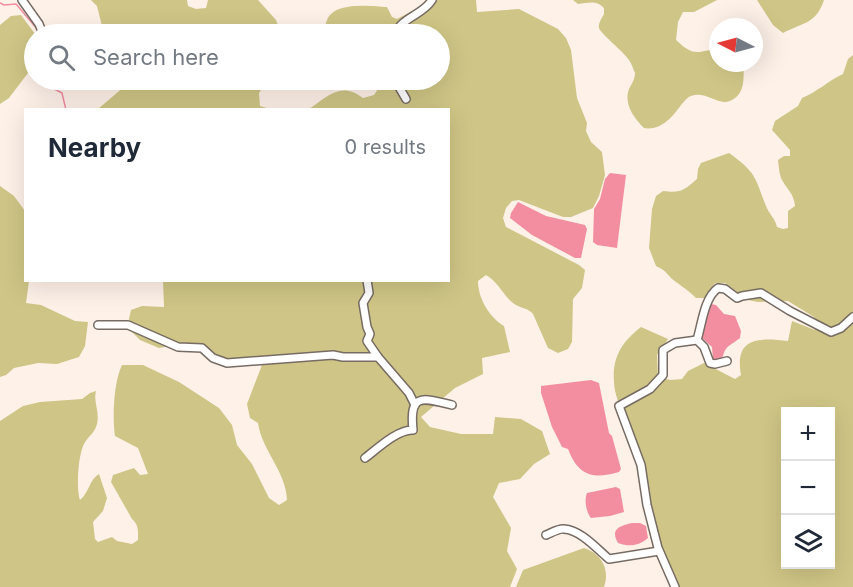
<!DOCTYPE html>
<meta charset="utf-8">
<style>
body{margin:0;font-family:Inter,sans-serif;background:#f2f2f3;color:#1f2937}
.controls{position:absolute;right:18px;bottom:18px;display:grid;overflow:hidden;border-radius:0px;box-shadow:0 6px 24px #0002}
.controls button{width:54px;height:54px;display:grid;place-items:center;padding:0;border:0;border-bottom:2px solid #e0e1e3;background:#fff;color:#1f2937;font:30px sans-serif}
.compass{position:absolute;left:709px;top:18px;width:54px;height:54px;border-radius:50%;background:#fff;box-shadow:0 6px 24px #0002;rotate:276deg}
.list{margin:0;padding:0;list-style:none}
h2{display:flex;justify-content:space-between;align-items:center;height:78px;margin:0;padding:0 24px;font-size:26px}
h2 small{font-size:20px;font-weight:400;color:#747a83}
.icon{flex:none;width:33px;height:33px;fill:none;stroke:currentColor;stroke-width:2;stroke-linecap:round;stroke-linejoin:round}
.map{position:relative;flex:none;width:853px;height:587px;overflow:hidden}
.search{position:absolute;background:#fff;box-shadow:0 6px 24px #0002;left:24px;top:24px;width:426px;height:66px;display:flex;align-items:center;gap:15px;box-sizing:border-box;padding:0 21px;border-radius:33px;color:#747a83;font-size:22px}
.panel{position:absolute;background:#fff;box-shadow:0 6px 24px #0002;left:24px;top:108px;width:426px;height:174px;border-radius:0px}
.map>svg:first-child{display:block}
.green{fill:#cfc586;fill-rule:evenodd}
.water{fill:#f28ea0}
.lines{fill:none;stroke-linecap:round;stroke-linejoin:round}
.stream{stroke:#f28ea0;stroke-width:1.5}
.minor-casing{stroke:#776c64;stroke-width:10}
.minor{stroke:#fff;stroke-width:7}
</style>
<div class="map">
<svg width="853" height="587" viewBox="0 0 853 587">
<rect width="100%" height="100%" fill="#fef1e8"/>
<g class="green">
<path d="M91,0h96l1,6 8,3 10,-1 2,-8h50l18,20 5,13 -177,1 -7,-28z"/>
<path d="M433,0h43l1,12 42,-3 39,20 8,9 5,12 6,48 10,25 -1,8 5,11 11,10 3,23 -6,21 -6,12 -22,9h-8l-44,-17 -7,1 -6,7 -3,10 3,9 73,38 6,5 -3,18 -9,11 -1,43 -4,7 -10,4 -10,-5 -15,-34c-5,-6 -10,-5 -17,-9 -12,-7 -17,-23 -30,-30l-8,6c0,17 11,36 26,45l6,26 -28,6 1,16 -28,14 -34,29 9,10 31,7h32l2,-17 26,2 21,12 8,23 -16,10 -14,15 -21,4 -6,14 18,31 -4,23 10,18 -7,18h-510v-166l23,-15 17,-4 42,-3 8,-6 6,-2c-3,11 4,20 1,33 -2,9 -9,12 -13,20 -6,11 -8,45 -4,56 9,-7 9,-20 19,-26l8,24 -4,13 -10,11 2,17 3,3 14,-5 5,4 15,3 6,-4c0,-9 1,-15 -6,-21l-21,-37 2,-7 21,-7 6,7 8,-1 -10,-26 -23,-12c-3,-19 -1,-55 7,-71h21l36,17 40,26 13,17 5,20 15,19 17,34 10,7 8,-5c-1,-29 -25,-49 -29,-77l-8,-5 -3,-14 15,-39v-9l-32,5 -48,-17 -23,4 -19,-8 -9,-9 -2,-12 2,-9 11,-4 22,1 -1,-26 285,-1v-170l-139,-1c19,-13 32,-28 54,-11l11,-3 10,-15h56v-46h-115c0,-4 0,-10 2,-14 7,-19 45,-14 60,-13l5,10 5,2z"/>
<path d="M573,0h144l-23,12h-11l-5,10 -2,18c17,16 20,13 42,8v15h26c-1,12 2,27 -9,35 -15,12 -27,-8 -44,-2 -5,2 -6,5 -10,9 -9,13 -21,26 -37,23 -9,-9 -19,-22 -16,-36 2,-7 7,-11 7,-19 -2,-4 -3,-9 -6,-13 -5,-8 -29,-27 -30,-32 -1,-5 3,-10 5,-14v-6c-8,-8 -16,-5 -26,-4z"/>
<path d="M757,0h67c-8,24 -20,22 -41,33l-10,-8z"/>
<path d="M21,15l14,19 -1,31 -25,33 -9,6v-79l11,-9z"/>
<path d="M853,55v532h-174c-28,-35 -28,-99 -41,-141 -7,-22 -23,-41 -24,-64 -2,-25 8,-40 27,-55l27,12 -11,16 1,22 12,3 12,-1 6,-8 16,-8 31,16 6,-4c-7,-39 19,-37 47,-34l4,-20 23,9 -1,-13 -26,-16 -30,1 -10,-2 -23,-17h-10l-10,15h-9c-7,-7 -13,-11 -20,-16 -9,-6 -8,-11 -20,-16l-7,-18 3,-39 4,-13 7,-5c18,2 20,0 34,-12l1,-10 3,-6 28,-10c28,20 26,25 37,53 3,8 9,12 11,21l6,2 5,-1v-17l7,-5c-1,-12 -8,-17 -13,-26 -3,-6 -3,-13 -4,-20l6,-4h6v-6l-18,-20 3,-9 23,-15 4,-8c15,-6 26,-17 41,-24l5,-15zM786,412h44v152h-44z"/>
<path d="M132,80h146l-1,3 -13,2 -5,8 1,13 10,3h-172z"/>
<path d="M0,186l14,10 11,15 1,69 3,1 -3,22 15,2 34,16 13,1 -3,24 -6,11 -22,7 -19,-1 -24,5 -8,7 -6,2z"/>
<path d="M584,548c18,6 26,22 20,39h-88l7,-17z"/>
</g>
<g class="water">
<path d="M610,173l16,2 -9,73 -20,-3 -4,-3 1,-33 6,-10 5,-20z"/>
<path d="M518,202l28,14 39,9 2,4 -6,29h-6l-43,-23 -22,-17 1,-5z"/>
<path d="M711,304l5,1 8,9 11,2 6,15 -1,7c-11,9 -14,6 -18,21l-9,1 -1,-13 -11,-10z"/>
<path d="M591,380l8,3 10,50 3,3 9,33 -2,3c-27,8 -41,3 -51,-23l-6,-2 -10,-20 -11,-34v-7z"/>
<path d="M616,487l4,2 4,23 -14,4 -19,2c-5,-6 -7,-18 -4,-25z"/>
<path d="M632,523h8l6,3 2,12c-9,8 -19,9 -30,5 -8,-14 1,-17 14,-20z"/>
</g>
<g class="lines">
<g class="stream">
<path d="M0,3l4,2 12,-1 22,26 1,4"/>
<path d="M37,80l25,13 4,17"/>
</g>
<defs>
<g id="minor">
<path d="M22,0l17,24 4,10"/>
<path d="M395,34c7,-17 28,-19 37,-34"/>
<path d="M395,80l11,19"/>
<path d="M367,280l2,13 -6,10 4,24 3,7 -3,7 11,16"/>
<path d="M98,325h30l50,22 24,1 11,10 14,5 106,-8 10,2h35l31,36 6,12"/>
<path d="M727,361l-12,3 -5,-1 -6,-16 -7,-7c5,-16 7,-42 21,-52l7,1 12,9 5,-2 19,-3 29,18 41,21 10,-4 12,-11"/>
<path d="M365,458c12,-9 33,-29 48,-28 -4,-38 10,-32 39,-25"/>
<path d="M546,535c5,-2 13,-7 18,-6 17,1 33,20 45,30l50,-8"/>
<path d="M675,587l-17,-39 -11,-43 -6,-40 -22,-59 31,-17 13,-14v-25l12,-7 22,-3"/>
</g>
</defs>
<use href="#minor" class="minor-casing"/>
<use href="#minor" class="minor"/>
</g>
</svg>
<div class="controls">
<button>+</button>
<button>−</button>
<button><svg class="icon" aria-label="layers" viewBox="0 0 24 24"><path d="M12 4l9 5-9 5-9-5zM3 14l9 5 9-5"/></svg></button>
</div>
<svg class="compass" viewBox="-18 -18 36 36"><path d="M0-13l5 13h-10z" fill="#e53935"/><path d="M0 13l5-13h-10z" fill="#747a83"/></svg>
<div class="search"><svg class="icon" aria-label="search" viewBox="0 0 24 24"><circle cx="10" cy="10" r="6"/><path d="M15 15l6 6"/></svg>Search here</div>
<section class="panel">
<h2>Nearby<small>0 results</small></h2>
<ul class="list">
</ul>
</section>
</div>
